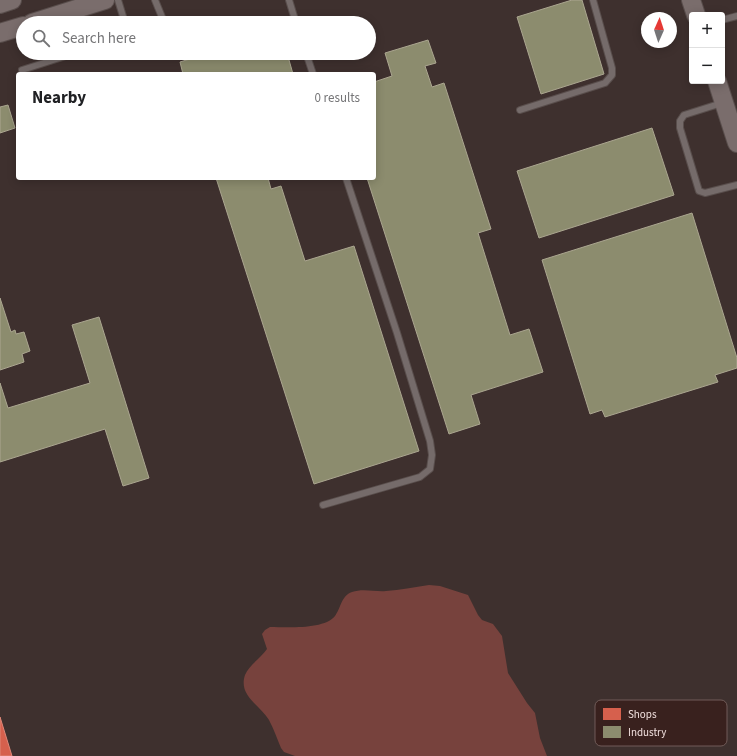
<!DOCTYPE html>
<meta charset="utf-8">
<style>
body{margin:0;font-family:"Source Sans 3",sans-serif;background:#f6f6f6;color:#202124}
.controls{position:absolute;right:12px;top:12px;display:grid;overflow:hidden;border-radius:4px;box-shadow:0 2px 10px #0003}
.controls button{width:36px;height:36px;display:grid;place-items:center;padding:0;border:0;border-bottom:1px solid #e0e0e0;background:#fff;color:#202124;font:20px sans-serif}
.compass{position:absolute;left:641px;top:12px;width:36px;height:36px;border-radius:50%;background:#fff;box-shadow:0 2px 10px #0003;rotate:3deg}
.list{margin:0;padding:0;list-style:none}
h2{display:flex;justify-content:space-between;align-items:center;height:52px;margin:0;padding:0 16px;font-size:17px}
h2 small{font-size:13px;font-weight:400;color:#757577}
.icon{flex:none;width:22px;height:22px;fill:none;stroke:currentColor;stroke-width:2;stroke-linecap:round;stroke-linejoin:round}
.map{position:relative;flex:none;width:737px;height:756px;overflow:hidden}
.search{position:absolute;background:#fff;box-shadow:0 2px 10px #0003;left:16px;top:16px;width:360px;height:44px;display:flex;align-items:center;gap:10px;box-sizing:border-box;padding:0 14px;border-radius:22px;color:#757577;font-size:15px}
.panel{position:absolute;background:#fff;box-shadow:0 2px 10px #0003;left:16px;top:72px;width:360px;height:108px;border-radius:4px}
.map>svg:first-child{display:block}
.green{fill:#77423d}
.shops{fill:#d6604d;stroke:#de8779}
.industry{fill:#8c8c6e;stroke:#aba690}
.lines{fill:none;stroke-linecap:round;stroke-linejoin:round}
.lane-casing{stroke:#594e4c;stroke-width:8}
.secondary-casing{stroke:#594e4c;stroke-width:20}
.lane{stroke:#756b6a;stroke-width:6}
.secondary{stroke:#7a6d6c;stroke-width:18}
.key{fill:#39211e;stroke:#705b58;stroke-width:1}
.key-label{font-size:11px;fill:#f2e1df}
</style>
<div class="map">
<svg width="737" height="756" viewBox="0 0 737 756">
<rect width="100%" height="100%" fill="#3e302e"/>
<path class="green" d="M429,585l11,1 28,9 10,20 4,5 11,4 9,12 6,37 19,30 8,10 5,25 7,18h-252l-11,-4 -3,-4c-4,-9 -7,-19 -12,-28 -9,-15 -31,-24 -24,-45 4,-10 16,-17 22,-26l-5,-15 3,-4 5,-3c16,0 54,3 65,-11 6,-8 6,-20 17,-24 11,-4 23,0 34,-1 14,-1 28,-4 43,-6z"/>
<path class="shops" d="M0,717l12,39h-12z"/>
<g class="industry">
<path d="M572,0h10l22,74 -63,20 -24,-77z"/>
<path d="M428,40l8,23 -11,3 7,21 12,-4 47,146 -13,4 32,102 19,-6 14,43 -72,23 9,29 -31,10 -82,-256h7v-96l18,-6 -7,-23z"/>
<path d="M209,53h78l6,21h-110l-3,-12z"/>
<path d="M8,105l7,23 -15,5v-26z"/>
<path d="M652,128l22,67 -135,43 -22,-67z"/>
<path d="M216,178h52l3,11 10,-3 24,75 49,-15 65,205 -105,33z"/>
<path d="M692,213l45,145v10l-22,7 3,7 -113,35 -3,-7 -12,4 -48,-154z"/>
<path d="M0,298l11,34 4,-2 1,4 8,-2 6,19 -8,3 2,8 -24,8z"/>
<path d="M99,317l50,161 -26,8 -18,-57 -105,33v-79l8,25 82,-25 -18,-58z"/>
</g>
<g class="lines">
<defs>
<g id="lane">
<path d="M118,0l7,23"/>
<path d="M155,0l9,22"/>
<path d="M289,0l7,23"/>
<path d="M722,20l15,-4"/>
<path d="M306,53l7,21"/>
<path d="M22,70l53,-17"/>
<path d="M722,103l-38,12 -4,6v7l19,63 6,2 32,-8"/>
<path d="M520,110l85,-27 7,-8v-7l-19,-68"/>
<path d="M323,505l97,-28 10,-8 2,-14 -2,-14 -33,-108 -51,-155"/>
</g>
<g id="secondary">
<path d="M691,0l5,15"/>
<path d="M0,4l12,-4"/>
<path d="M32,23l73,-23"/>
<path d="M0,33l23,-7"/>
<path d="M717,81l20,62"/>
</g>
</defs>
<use href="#lane" class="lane-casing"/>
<use href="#secondary" class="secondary-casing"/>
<use href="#lane" class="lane"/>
<use href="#secondary" class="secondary"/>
</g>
<rect x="595" y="700" width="132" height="46" rx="6" class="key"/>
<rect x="603" y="708" width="18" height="12" fill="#d6604d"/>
<rect x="603" y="726" width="18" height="12" fill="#8c8c6e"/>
<g class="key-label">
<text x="628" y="718">Shops</text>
<text x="628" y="736">Industry</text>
</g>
</svg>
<div class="controls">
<button>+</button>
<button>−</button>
</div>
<svg class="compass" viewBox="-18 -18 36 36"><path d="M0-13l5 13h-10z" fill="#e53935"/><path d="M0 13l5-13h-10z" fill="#757577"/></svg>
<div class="search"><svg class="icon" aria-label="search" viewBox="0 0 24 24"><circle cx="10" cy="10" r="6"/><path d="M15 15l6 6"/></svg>Search here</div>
<section class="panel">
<h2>Nearby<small>0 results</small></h2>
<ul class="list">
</ul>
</section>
</div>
